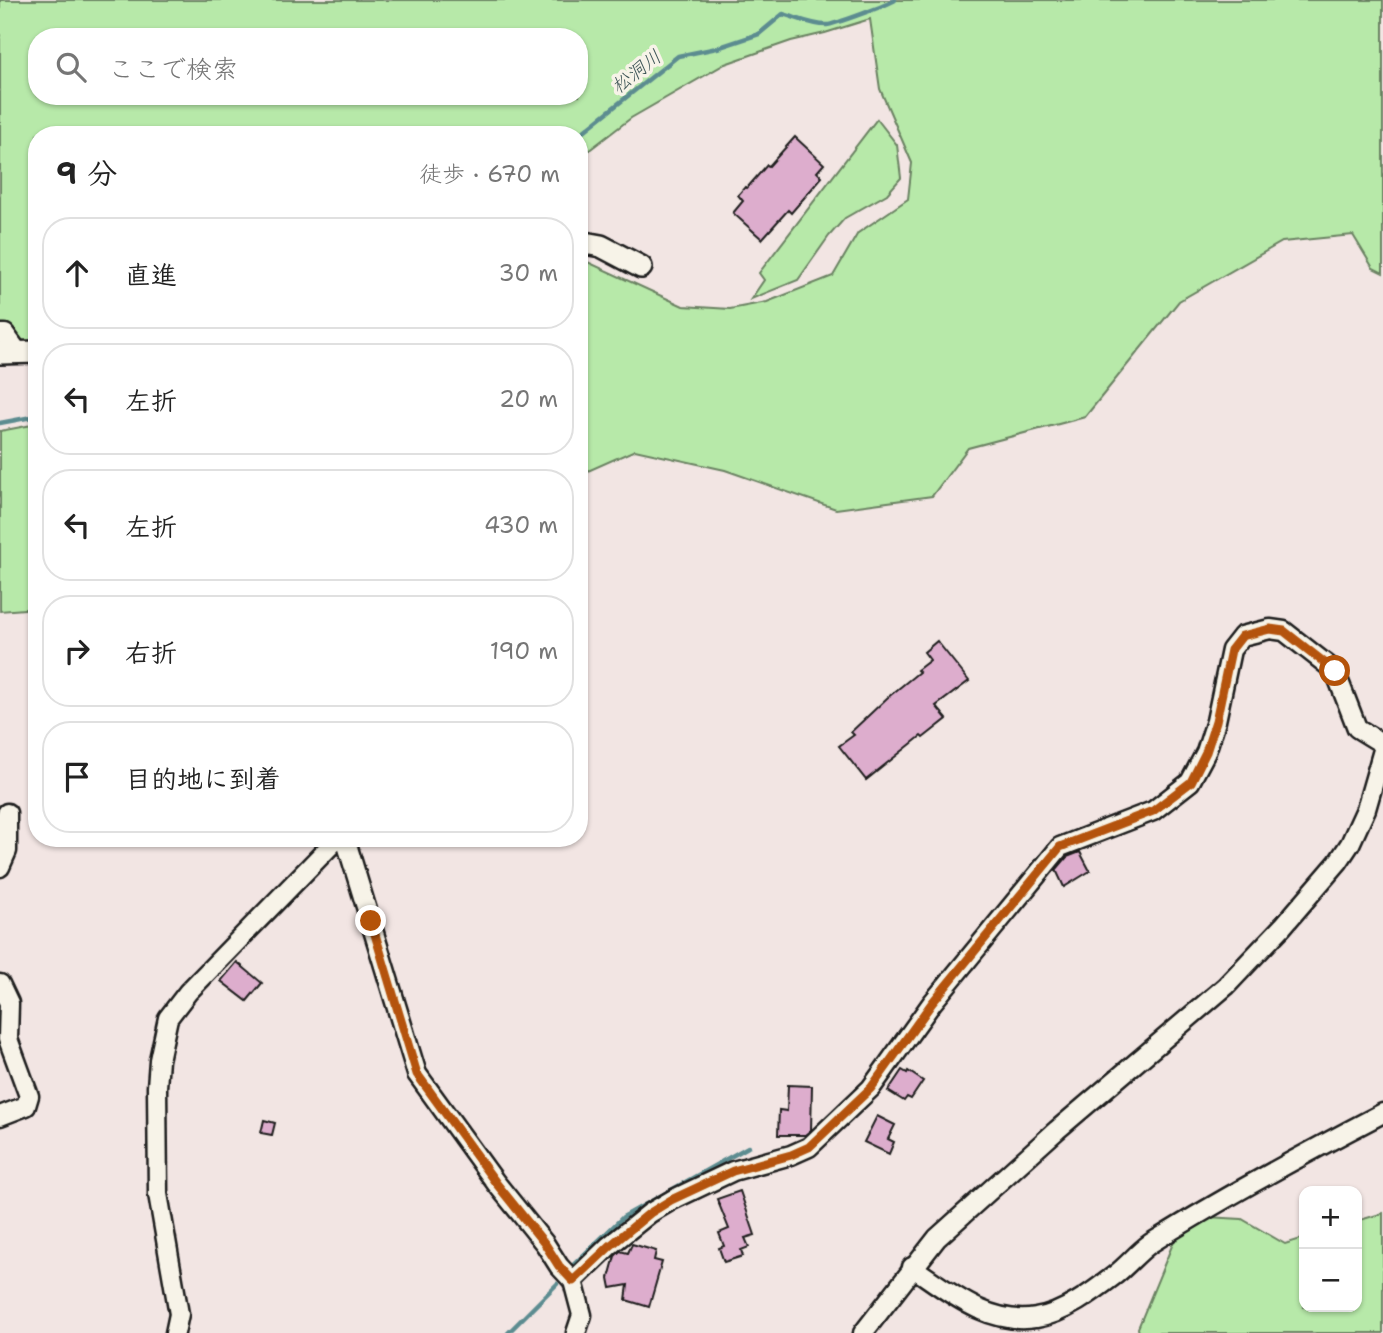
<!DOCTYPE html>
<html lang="ja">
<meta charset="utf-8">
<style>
body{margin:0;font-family:"Shantell Sans","Klee One",sans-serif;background:#f2f2f2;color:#222}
.controls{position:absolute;right:21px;bottom:21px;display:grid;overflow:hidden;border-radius:14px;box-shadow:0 2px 5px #0004}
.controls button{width:63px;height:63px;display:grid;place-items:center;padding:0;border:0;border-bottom:2px solid #e0e0e0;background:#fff;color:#222;font:35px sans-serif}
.stop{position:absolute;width:21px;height:21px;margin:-16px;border:5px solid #b45309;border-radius:50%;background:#fff}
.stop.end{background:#b45309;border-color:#fff;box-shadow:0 2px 7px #0008}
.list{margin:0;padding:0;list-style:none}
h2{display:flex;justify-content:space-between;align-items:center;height:91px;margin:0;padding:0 28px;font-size:30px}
h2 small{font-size:23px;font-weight:400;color:#767676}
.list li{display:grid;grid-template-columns:46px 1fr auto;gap:21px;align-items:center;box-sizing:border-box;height:112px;margin:0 14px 14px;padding:0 14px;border:2px solid #e0e0e0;border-radius:28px}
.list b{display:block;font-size:26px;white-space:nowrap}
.list em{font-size:23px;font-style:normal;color:#767676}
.icon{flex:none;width:38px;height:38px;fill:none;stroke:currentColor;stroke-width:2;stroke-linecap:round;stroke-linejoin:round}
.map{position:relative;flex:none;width:1383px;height:1333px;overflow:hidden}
.search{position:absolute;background:#fff;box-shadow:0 2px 5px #0004;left:28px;top:28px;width:560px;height:77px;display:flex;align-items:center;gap:18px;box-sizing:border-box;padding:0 24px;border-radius:28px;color:#767676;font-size:26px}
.panel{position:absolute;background:#fff;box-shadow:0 2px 5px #0004;left:28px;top:126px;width:560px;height:721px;border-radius:28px}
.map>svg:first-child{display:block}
.green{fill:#b7e9a9;stroke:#6a8262;stroke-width:2;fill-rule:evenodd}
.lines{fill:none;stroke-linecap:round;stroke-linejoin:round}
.stream{stroke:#5c8c90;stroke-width:4.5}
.building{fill:#ddadcd;stroke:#1c1c1c;stroke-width:2}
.minor-casing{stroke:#1c1c1c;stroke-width:23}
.tertiary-casing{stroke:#1c1c1c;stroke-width:26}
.minor{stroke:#f7f3e8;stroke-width:18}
.tertiary{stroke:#f7f3e8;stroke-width:21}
.route{stroke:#b45309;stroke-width:9}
.labels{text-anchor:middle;stroke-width:7;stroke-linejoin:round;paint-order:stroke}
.water-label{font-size:19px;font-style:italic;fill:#3c5456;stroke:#f7f3e8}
</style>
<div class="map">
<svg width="1383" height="1333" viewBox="0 0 1383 1333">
<rect width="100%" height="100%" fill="#f2e5e3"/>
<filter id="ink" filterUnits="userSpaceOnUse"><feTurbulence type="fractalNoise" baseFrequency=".0143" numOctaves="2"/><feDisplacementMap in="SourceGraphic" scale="14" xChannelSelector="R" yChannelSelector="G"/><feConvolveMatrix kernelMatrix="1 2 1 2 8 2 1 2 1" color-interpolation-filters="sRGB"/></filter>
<g filter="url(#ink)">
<g class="green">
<path d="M0,0h1383v273l-10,-5 -20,-33 -71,7 -103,59 -94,116 -117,31 -36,48 -96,13 -111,-39 -90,-20 -56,25v-217l104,48 47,3 37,-7 66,-26 25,-43 50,-34 4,-36 -32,-74 -10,-70 -45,14 -34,8 -66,23 -94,54 -52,40v-23h-542v206l-37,2zM37,37h542v59h-542z"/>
<path d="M877,119l20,26 4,33 -14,16 -42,24 -16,18 -31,44 -47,19 13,-19 -5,-7z"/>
<path d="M37,424v184l-37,3v-180z"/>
<path d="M1383,1213v120h-244l-1,-5 38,-92 31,-19 35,2 43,25 19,-6v69h53v-86z"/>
</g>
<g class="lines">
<g class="stream">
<path d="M579,135l99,-79 39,-8 42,-14 24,-20c14,4 29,11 44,11 6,0 63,-21 68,-25"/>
<path d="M0,423l37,-7"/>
<path d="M570,1268l53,-51 125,-70"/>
<path d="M508,1333l49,-49"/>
</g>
</g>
<g class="building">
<path d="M795,137l29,27 -7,8 5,5 -31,36 -3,-3 -26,29 -29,-26 10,-12 -5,-6 7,-8 2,1 20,-23 2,1z"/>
<path d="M937,641l32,40 -33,25 11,13 -24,19 -2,-2 -55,44 -27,-34 15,-11 -3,-3 36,-34 32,-26 -2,-2 13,-10 -6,-8z"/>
<path d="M1080,852l10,19 -26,16 -8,-17 11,-13z"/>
<path d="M237,962l25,21 -15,18 -26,-20z"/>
<path d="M902,1070l5,3 1,-2 15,10 -12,18 -4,-2 -3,4 -16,-10z"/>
<path d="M788,1085l24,1 -1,44 -6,5h-27l1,-25 8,1z"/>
<path d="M877,1116l18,9 -7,14 6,3 -5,12 -25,-12z"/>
<path d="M264,1120l11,3 -3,12 -11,-2z"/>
<path d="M740,1191l15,44 -10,3 4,9 -8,3 2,6 -19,6 -5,-14 5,-2 -5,-13 10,-4 -12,-30z"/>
<path d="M632,1244l24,7 -2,9 8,2 -13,45 -23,-7 2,-15 -17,3 -2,-10 6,-22 5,-5 8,2z"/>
</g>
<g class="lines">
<defs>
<g id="minor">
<path d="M0,334h5l13,18"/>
<path d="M345,838l72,236 79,109 49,61 14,22 14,15 9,34 -6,18"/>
<path d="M0,867l7,-16v-38"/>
<path d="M0,984l9,19 -1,36 21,57 -3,10 -26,10"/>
<path d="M912,1267c37,25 77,59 124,51 28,-4 58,-27 79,-43 13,-10 23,-23 36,-32 75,-47 153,-89 232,-130"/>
<path d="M573,1281l36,-35 41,-33 22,-13 61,-29 58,-16 18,-8 62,-59 61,-85 128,-156 93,-36 37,-29 16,-30 10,-31 15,-71 11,-14 28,-7 14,2 51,40 22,57 26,16"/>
<path d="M175,1333l4,-19 -21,-120 -1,-107 2,-27 9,-42 20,-26 150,-154"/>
<path d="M863,1333l74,-95 120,-108 169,-144 57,-60 55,-64 12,-18 16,-35 17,-59"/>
</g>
<g id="tertiary">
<path d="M579,242l22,4 40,21"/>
<path d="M0,353l37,-1"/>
</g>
</defs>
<use href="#minor" class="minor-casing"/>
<use href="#tertiary" class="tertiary-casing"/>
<use href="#minor" class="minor"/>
<use href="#tertiary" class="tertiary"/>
</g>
</g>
<g class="lines" filter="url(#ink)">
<path class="route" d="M371,921l46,153 79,109 49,61 14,22 14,15 37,-35 40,-33 21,-13 62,-29 58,-16 18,-8 62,-59 61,-85 128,-156 93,-36 38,-29 15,-30 10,-31 15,-71 11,-14 28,-7 14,2 51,40"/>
</g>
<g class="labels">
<g class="water-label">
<text transform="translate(636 71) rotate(-38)" y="7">松洞川</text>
</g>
</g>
</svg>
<div class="controls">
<button>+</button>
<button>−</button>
</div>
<div class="stop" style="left:1335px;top:671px"></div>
<div class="stop end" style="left:371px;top:921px"></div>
<div class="search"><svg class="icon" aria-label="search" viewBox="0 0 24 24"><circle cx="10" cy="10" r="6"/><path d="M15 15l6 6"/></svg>ここで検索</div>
<section class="panel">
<h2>9 分<small>徒歩 · 670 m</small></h2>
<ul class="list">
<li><svg class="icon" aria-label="ahead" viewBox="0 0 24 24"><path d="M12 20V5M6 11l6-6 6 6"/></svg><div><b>直進</b></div><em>30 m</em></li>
<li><svg class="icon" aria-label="left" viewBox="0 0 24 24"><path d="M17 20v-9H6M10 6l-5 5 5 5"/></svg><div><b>左折</b></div><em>20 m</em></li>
<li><svg class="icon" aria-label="left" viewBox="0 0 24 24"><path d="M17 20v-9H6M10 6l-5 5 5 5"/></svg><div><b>左折</b></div><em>430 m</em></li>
<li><svg class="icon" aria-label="right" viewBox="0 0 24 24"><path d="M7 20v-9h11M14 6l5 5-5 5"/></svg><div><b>右折</b></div><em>190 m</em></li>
<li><svg class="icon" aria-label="arrive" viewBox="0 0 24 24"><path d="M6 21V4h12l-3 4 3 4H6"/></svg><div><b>目的地に到着</b></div></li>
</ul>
</section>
</div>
